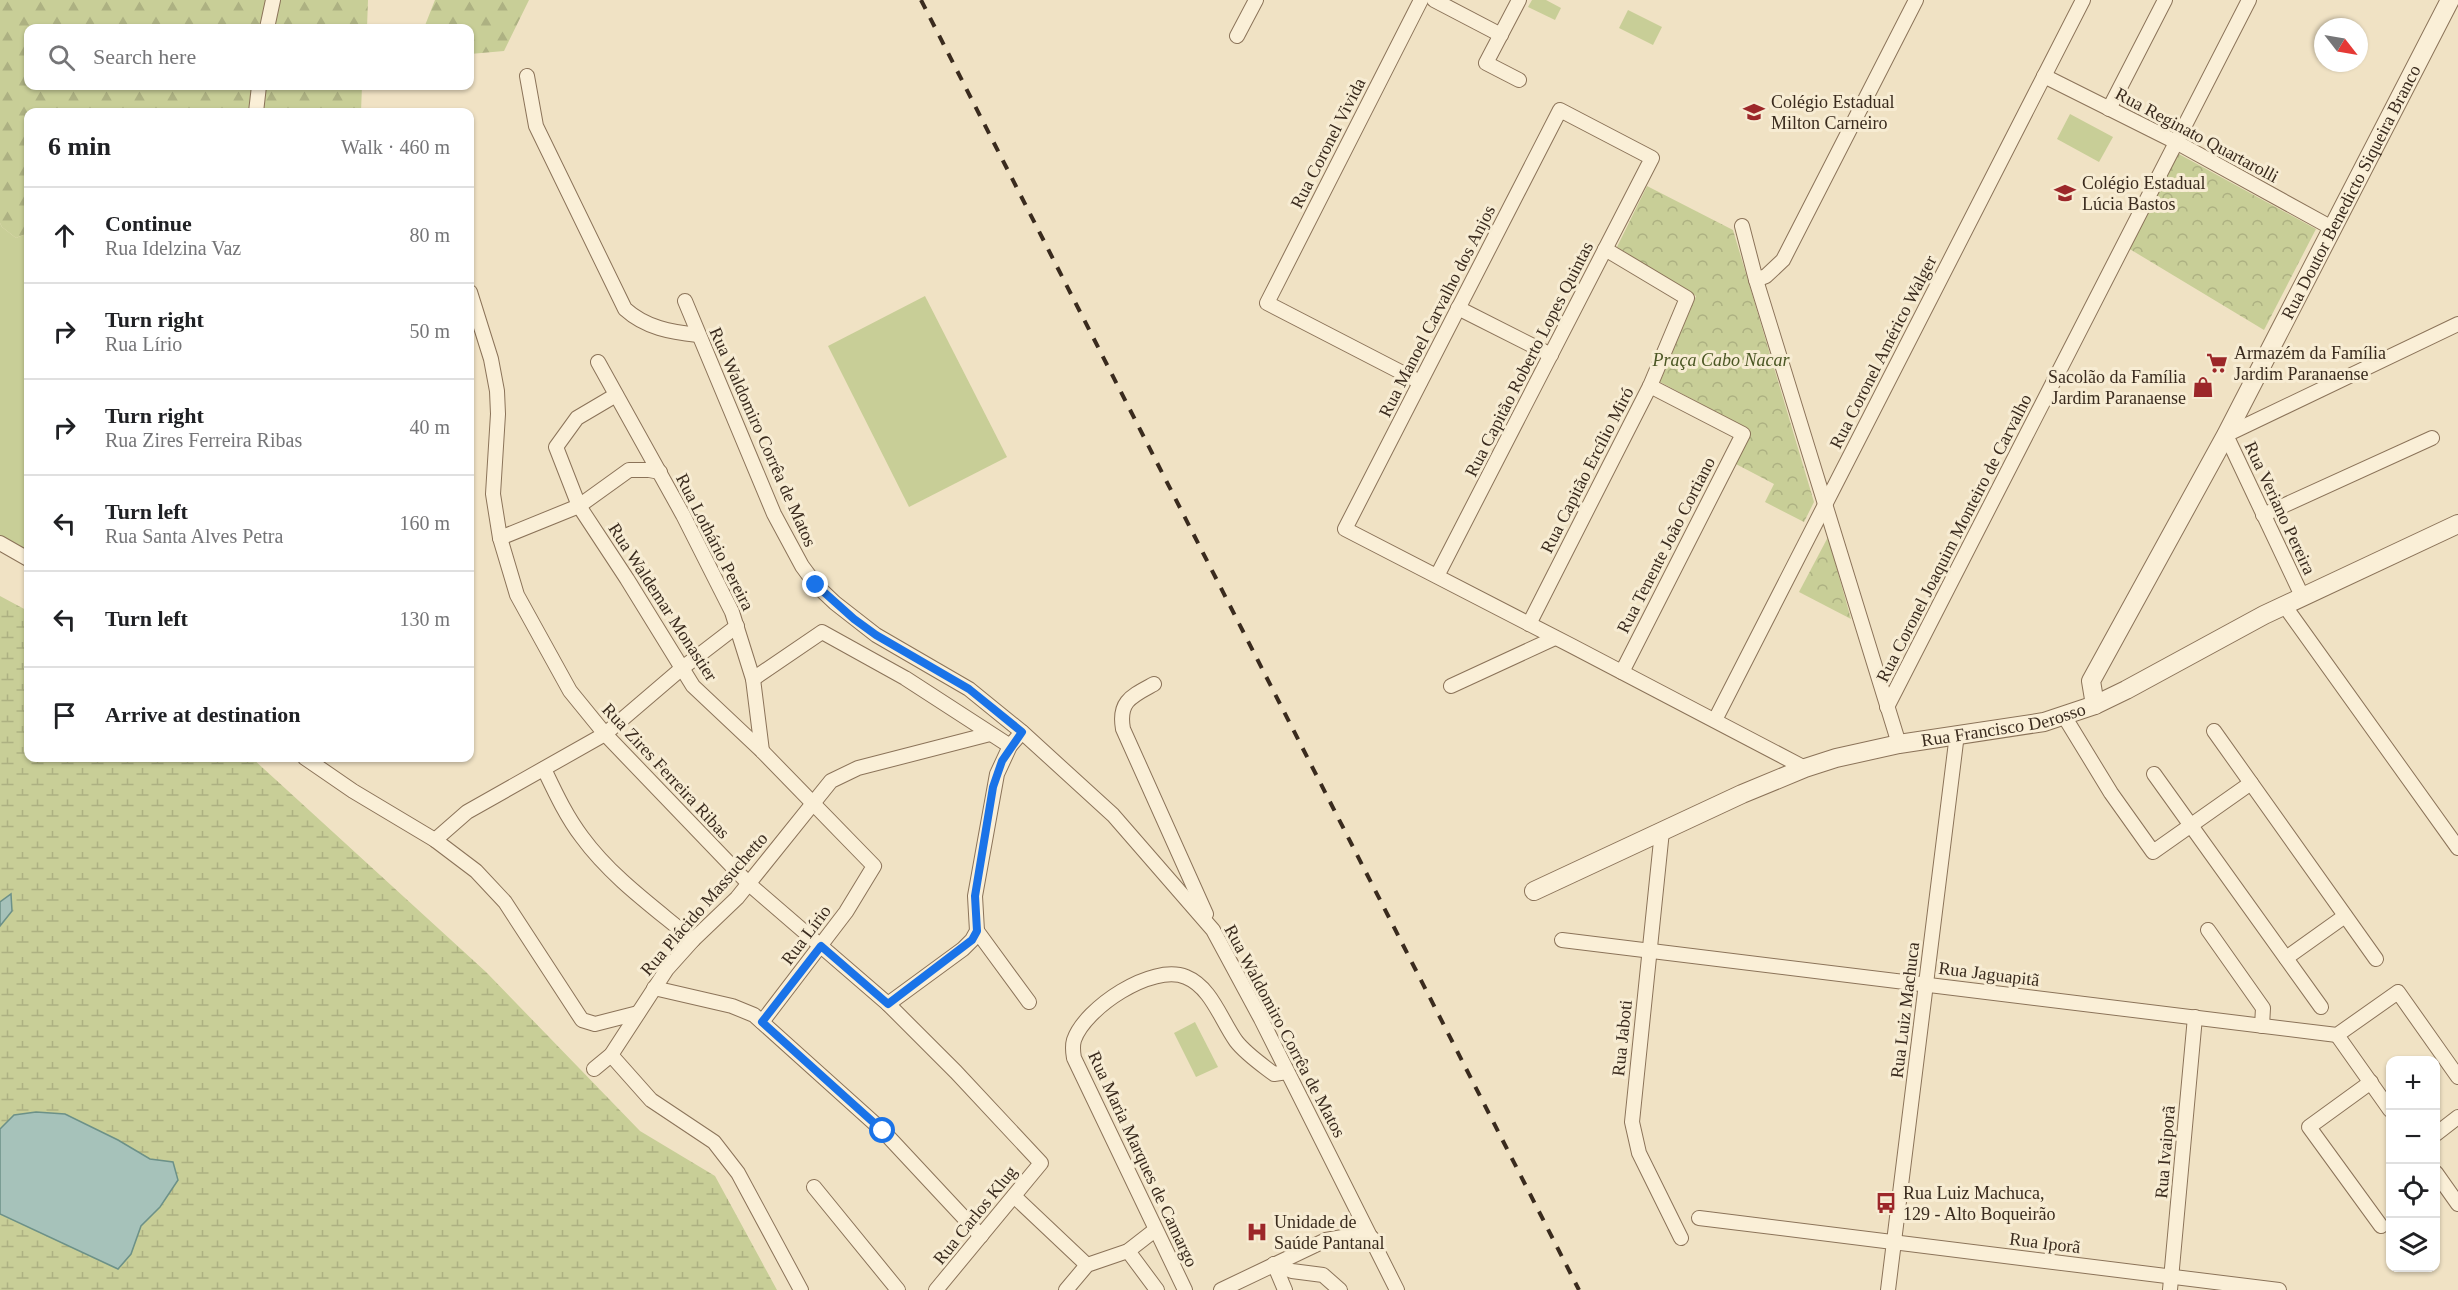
<!DOCTYPE html>
<meta charset="utf-8">
<style>
body{margin:0;font-family:Georgia,serif;background:#f2f2f2;color:#202124}
.controls{position:absolute;right:18px;bottom:18px;display:grid;overflow:hidden;border-radius:12px;box-shadow:0 2px 4px #0004}
.controls button{width:54px;height:54px;display:grid;place-items:center;padding:0;border:0;border-bottom:2px solid #e0e0e0;background:#fff;color:#202124;font:30px sans-serif}
.compass{position:absolute;left:2314px;top:18px;width:54px;height:54px;border-radius:50%;background:#fff;box-shadow:0 2px 4px #0004;rotate:121deg}
.stop{position:absolute;width:18px;height:18px;margin:-14px;border:4px solid #1a73e8;border-radius:50%;background:#fff}
.stop.end{background:#1a73e8;border-color:#fff;box-shadow:0 2px 6px #0008}
.list{margin:0;padding:0;list-style:none}
h2{display:flex;justify-content:space-between;align-items:center;height:78px;margin:0;padding:0 24px;font-size:26px}
h2 small{font-size:20px;font-weight:400;color:#757577}
.list li{display:grid;grid-template-columns:39px 1fr auto;gap:18px;align-items:center;box-sizing:border-box;height:96px;padding:0 24px;border-top:2px solid #e0e0e0}
.list b{display:block;font-size:22px;white-space:nowrap}
.list p{margin:0;font-size:20px;white-space:nowrap;color:#757577}
.list em{font-size:20px;font-style:normal;color:#757577}
.icon{flex:none;width:33px;height:33px;fill:none;stroke:currentColor;stroke-width:2;stroke-linecap:round;stroke-linejoin:round}
.map{position:relative;flex:none;width:2458px;height:1290px;overflow:hidden}
.search{position:absolute;background:#fff;box-shadow:0 2px 4px #0004;left:24px;top:24px;width:450px;height:66px;display:flex;align-items:center;gap:15px;box-sizing:border-box;padding:0 21px;border-radius:12px;color:#757577;font-size:22px}
.panel{position:absolute;background:#fff;box-shadow:0 2px 4px #0004;left:24px;top:108px;width:450px;height:654px;border-radius:12px}
.map>svg:first-child{display:block}
.grass{fill:#c8ce97}
.forest{fill:url(#forest-firs)}
.wetland{fill:url(#wetland-marsh)}
.park{fill:url(#park-crowns)}
.water{fill:#a6c2ba;stroke:#6c9188;stroke-width:1.5}
.lines{fill:none;stroke-linecap:round;stroke-linejoin:round}
.minor-casing{stroke:#8b7359;stroke-width:16}
.tertiary-casing{stroke:#8b7359;stroke-width:20}
.minor{stroke:#faefd7;stroke-width:14}
.tertiary{stroke:#faefd7;stroke-width:18}
.rail{stroke:#3a2b1e;stroke-width:4;stroke-dasharray:10 10;stroke-linecap:butt}
.route{stroke:#1a73e8;stroke-width:8}
.labels{text-anchor:middle;stroke-width:6;stroke-linejoin:round;paint-order:stroke}
.poi-label{font-size:18px;fill:#3a2b1e;stroke:#f7ecd3;text-anchor:start}
.street-label{font-size:18px;fill:#3a2b1e;stroke:#f7ecd3}
.park-label{font-size:18px;font-style:italic;fill:#4b5724;stroke:#f7ecd3}
</style>
<div class="map">
<svg width="2458" height="1290" viewBox="0 0 2458 1290">
<defs>
<pattern id="forest-firs" width="22" height="20" patternUnits="userSpaceOnUse" patternTransform="scale(1.5)"><rect width="22" height="20" fill="#c8ce97"/><path d="M5 1l3.5 6h-7zM16 11l3.5 6h-7z" fill="#adb182"/></pattern>
<pattern id="wetland-marsh" width="20" height="14" patternUnits="userSpaceOnUse" patternTransform="scale(1.5)"><rect width="20" height="14" fill="#c8ce97"/><path d="M1 5h8M5 5V1M11 12h8M15 12V8" fill="none" stroke="#adb182"/></pattern>
<pattern id="park-crowns" width="20" height="18" patternUnits="userSpaceOnUse" patternTransform="scale(1.5)"><rect width="20" height="18" fill="#c8ce97"/><path d="M2 6a3 3 0 1 1 6 0M12 15a3 3 0 1 1 6 0" fill="none" stroke="#adb182"/></pattern>
</defs>
<rect width="100%" height="100%" fill="#f0e2c4"/>
<g class="grass">
<path d="M1532,0h14l15,8 -6,12 -27,-13z"/>
<path d="M1628,10l34,17 -9,18 -34,-17z"/>
<path d="M2070,114l43,23 -14,25 -42,-23z"/>
<path d="M0,223l2,4 14,11 12,-5v318l-28,-15z"/>
<path d="M925,296l82,161 -98,50 -81,-161z"/>
<path d="M1195,1022l23,45 -22,10 -22,-44z"/>
</g>
<g class="forest">
<path d="M0,0h368l-1,28h-339v58h334l-1,26h-333v121l-12,5 -14,-11 -2,-4z"/>
<path d="M435,0h94l-25,51 -34,3v-26h-46z"/>
</g>
<path class="wetland" d="M0,596l28,15v147h224l234,214 154,159 75,45 62,114h-777z"/>
<g class="park">
<path d="M2177,153l139,76 -52,101 -136,-82z"/>
<path d="M1647,186l86,44 81,272 -10,20 -39,-20 9,-18 -40,-21 16,-33 -90,-48 36,-86 -79,-49z"/>
<path d="M1828,537l23,82 -52,-27z"/>
</g>
<g class="water">
<path d="M11,894l1,17 -12,15v-24z"/>
<path d="M36,1112l29,2 53,26 32,19 23,3 5,18 -18,27 -19,19 -10,28 -13,15 -118,-55v-85l14,-14z"/>
</g>
<g class="lines">
<defs>
<g id="minor">
<path d="M1434,0l67,35"/>
<path d="M267,28l6,-28"/>
<path d="M1237,36l19,-36"/>
<path d="M527,76l9,50 89,183c21,19 46,23 73,26"/>
<path d="M2044,76l132,66 156,86"/>
<path d="M1519,80l-33,-17 33,-63"/>
<path d="M2109,109l56,-109"/>
<path d="M256,112l3,-26"/>
<path d="M1742,226l14,54 143,464"/>
<path d="M1756,280l10,-4 17,-16 133,-260"/>
<path d="M470,292l21,67 6,32 1,23 -5,80 7,44 17,57 53,96 35,43 144,150 139,120 68,68 85,91 -105,127"/>
<path d="M685,301l89,213 28,52 14,19 19,18 41,32 93,54 53,43 91,83 100,115 48,89 136,271"/>
<path d="M1458,308l93,47"/>
<path d="M598,362l85,153 49,97 21,67 9,72"/>
<path d="M1420,382l-153,-79 154,-303"/>
<path d="M616,395l-39,23 -21,29 23,59 48,73 66,107 69,65 112,115 -28,46 -84,110"/>
<path d="M2263,515l169,-77"/>
<path d="M500,538l79,-32 50,-36h20l11,2"/>
<path d="M0,543l28,16"/>
<path d="M1437,576l215,-418 -92,-48 -215,419c154,79 307,158 460,239"/>
<path d="M2302,596l-76,-161 232,-111"/>
<path d="M2284,605l174,243"/>
<path d="M1529,624l121,-238 37,-88 -82,-49"/>
<path d="M1622,672l121,-238 -93,-48"/>
<path d="M753,679l69,-47 83,46 105,68"/>
<path d="M1154,684c-22,12 -36,17 -31,45l83,185"/>
<path d="M1451,686l104,-48"/>
<path d="M1887,707l362,-707"/>
<path d="M2064,716l47,77 42,59 98,-69"/>
<path d="M1715,720l368,-720"/>
<path d="M2214,731l162,228"/>
<path d="M305,758l48,33 82,49 41,31 29,31 77,118 13,4 43,-11"/>
<path d="M544,769c11,23 22,47 38,68 30,41 73,71 111,103"/>
<path d="M2154,774l167,233"/>
<path d="M1662,831l-30,291 7,31 42,85"/>
<path d="M435,840l32,-28 138,-78 76,-65 56,-43"/>
<path d="M2208,930l55,78 -1,18"/>
<path d="M977,931l52,71"/>
<path d="M1562,940l775,95 61,-43 60,85"/>
<path d="M2286,958l59,-42"/>
<path d="M654,988l78,18 22,9 129,116 98,105"/>
<path d="M888,1004l75,-55 9,-9 5,-9 -2,-35 22,-122 13,-28 12,-14"/>
<path d="M2337,1035l53,75"/>
<path d="M611,1055l40,45 63,42 24,31 63,117"/>
<path d="M594,1069l17,-14 56,-86 26,-29 44,-42 94,-117 27,-13 132,-34"/>
<path d="M2371,1082l-62,45 72,99"/>
<path d="M2436,1134l22,-17"/>
<path d="M2436,1173l22,31"/>
<path d="M814,1187l84,103"/>
<path d="M1014,1196l73,69"/>
<path d="M1699,1218l580,72"/>
<path d="M1128,1251l29,39"/>
<path d="M1274,1264l18,7 31,4 17,15"/>
<path d="M1274,1264l11,26"/>
<path d="M1066,1290l21,-25 41,-14 27,-21"/>
<path d="M1185,1290l-111,-232c-1,-6 -2,-11 0,-18 11,-32 78,-77 112,-63 25,10 35,43 50,64 10,13 25,23 38,33l13,-2"/>
<path d="M1221,1290l105,-50 28,-5 18,3"/>
<path d="M1888,1290l69,-556"/>
<path d="M2170,1290l25,-273"/>
</g>
<g id="tertiary">
<path id="s1" d="M2095,705l-4,-24 135,-246 224,-435"/>
<path id="s2" d="M1534,891l208,-97 63,-26 31,-10 63,-14 145,-22 51,-17 31,-15 138,-75 194,-91"/>
</g>
</defs>
<use href="#minor" class="minor-casing"/>
<use href="#tertiary" class="tertiary-casing"/>
<use href="#minor" class="minor"/>
<use href="#tertiary" class="tertiary"/>
<path class="rail" d="M921,0l658,1290"/>
</g>
<g class="lines">
<path class="route" d="M816,585l38,34 22,16 93,54 53,43 -20,29 -9,26 -18,109 2,35 -5,9 -84,64 -67,-58 -59,76 121,109"/>
</g>
<defs>
<symbol id="school-bare" viewBox="-9 -9 18 18"><path d="M0-5L7-2L0 1L-7-2ZM-4 1L0 2.5L4 1V4Q0 6-4 4Z" fill="#9c2729" stroke="#f7ecd3" stroke-width="2.5" paint-order="stroke"/></symbol>
<symbol id="supermarket-bare" viewBox="-9 -9 18 18"><path d="M-6-5.5h2.5l.6 2H6L4.5 2H-2.5L-4.4-4H-6ZM-1.5 3.2a1.3 1.3 0 1 0 .1 0ZM3 3.2a1.3 1.3 0 1 0 .1 0Z" fill="#9c2729" stroke="#f7ecd3" stroke-width="2.5" paint-order="stroke"/></symbol>
<symbol id="shop-bare" viewBox="-9 -9 18 18"><path d="M-5-2.5h2.3a2.7 3.5 0 0 1 5.4 0H5L5.5 6h-11ZM-1.5-2.5h3a1.5 2.3 0 0 0-3 0Z" fill="#9c2729" stroke="#f7ecd3" stroke-width="2.5" paint-order="stroke"/></symbol>
<symbol id="bus-bare" viewBox="-9 -9 18 18"><path d="M-5-6H5V4H4V6H2V4H-2V6H-4V4H-5ZM-3.5-4V0h7V-4ZM-3.5 1.2v1.5H-2V1.2ZM2 1.2v1.5H3.5V1.2Z" fill="#9c2729" stroke="#f7ecd3" stroke-width="2.5" paint-order="stroke"/></symbol>
<symbol id="hospital-bare" viewBox="-9 -9 18 18"><path d="M-5-5h3v3.5h4V-5h3V5h-3V1.5h-4V5h-3Z" fill="#9c2729" stroke="#f7ecd3" stroke-width="2.5" paint-order="stroke"/></symbol>
</defs>
<g fill-rule="evenodd">
<use href="#school-bare" x="1739" y="97" width="30" height="30"/>
<use href="#school-bare" x="2050" y="178" width="30" height="30"/>
<use href="#supermarket-bare" x="2202" y="348" width="30" height="30"/>
<use href="#shop-bare" x="2188" y="372" width="30" height="30"/>
<use href="#bus-bare" x="1871" y="1188" width="30" height="30"/>
<use href="#hospital-bare" x="1242" y="1217" width="30" height="30"/>
</g>
<g class="labels">
<g class="poi-label">
<text x="1771" y="108">Colégio Estadual<tspan x="1771" dy="21">Milton Carneiro</tspan></text>
<text x="2082" y="189">Colégio Estadual<tspan x="2082" dy="21">Lúcia Bastos</tspan></text>
<text x="2234" y="359">Armazém da Família<tspan x="2234" dy="21">Jardim Paranaense</tspan></text>
<text x="2186" y="383" text-anchor="end">Sacolão da Família<tspan x="2186" dy="21">Jardim Paranaense</tspan></text>
<text x="1903" y="1199">Rua Luiz Machuca,<tspan x="1903" dy="21">129 - Alto Boqueirão</tspan></text>
<text x="1274" y="1228">Unidade de<tspan x="1274" dy="21">Saúde Pantanal</tspan></text>
</g>
<g class="street-label">
<text transform="translate(2197 135) rotate(28)" y="6">Rua Reginato Quartarolli</text>
<text transform="translate(1328 143) rotate(-63)" y="6">Rua Coronel Vivida</text>
<text dy="6" stroke="none"><textPath href="#s1" startOffset="578">Rua Doutor Benedicto Siqueira Branco</textPath></text>
<text transform="translate(1437 311) rotate(-63)" y="6">Rua Manoel Carvalho dos Anjos</text>
<text transform="translate(1883 352) rotate(-63)" y="6">Rua Coronel Américo Walger</text>
<text transform="translate(1529 359) rotate(-63)" y="6">Rua Capitão Roberto Lopes Quintas</text>
<text transform="translate(763 437) rotate(66)" y="6">Rua Waldomiro Corrêa de Matos</text>
<text transform="translate(1587 470) rotate(-63)" y="6">Rua Capitão Ercílio Miró</text>
<text transform="translate(2280 508) rotate(65)" y="6">Rua Veriano Pereira</text>
<text transform="translate(1954 538) rotate(-63)" y="6">Rua Coronel Joaquim Monteiro de Carvalho</text>
<text transform="translate(715 542) rotate(63)" y="6">Rua Lothário Pereira</text>
<text transform="translate(1666 545) rotate(-63)" y="6">Rua Tenente João Cortiano</text>
<text transform="translate(663 602) rotate(57)" y="6">Rua Waldemar Monastier</text>
<text dy="6" stroke="none"><textPath href="#s2" startOffset="501">Rua Francisco Derosso</textPath></text>
<text transform="translate(666 771) rotate(47)" y="6">Rua Zires Ferreira Ribas</text>
<text transform="translate(704 904) rotate(-49)" y="6">Rua Plácido Massuchetto</text>
<text transform="translate(806 935) rotate(-53)" y="6">Rua Lírio</text>
<text transform="translate(1989 974) rotate(7)" y="6">Rua Jaguapitã</text>
<text transform="translate(1905 1010) rotate(-83)" y="6">Rua Luiz Machuca</text>
<text transform="translate(1285 1031) rotate(62)" y="6">Rua Waldomiro Corrêa de Matos</text>
<text transform="translate(1622 1038) rotate(-84)" y="6">Rua Jaboti</text>
<text transform="translate(2165 1152) rotate(-85)" y="6">Rua Ivaiporã</text>
<text transform="translate(1143 1159) rotate(65)" y="6">Rua Maria Marques de Camargo</text>
<text transform="translate(975 1215) rotate(-51)" y="6">Rua Carlos Klug</text>
<text transform="translate(2045 1243) rotate(7)" y="6">Rua Iporã</text>
</g>
<g class="park-label">
<text x="1721" y="366">Praça Cabo Nacar</text>
</g>
</g>
</svg>
<div class="controls">
<button>+</button>
<button>−</button>
<button><svg class="icon" aria-label="locate" viewBox="0 0 24 24"><circle cx="12" cy="12" r="6"/><path d="M12 2v4M12 18v4M2 12h4M18 12h4"/></svg></button>
<button><svg class="icon" aria-label="layers" viewBox="0 0 24 24"><path d="M12 4l9 5-9 5-9-5zM3 14l9 5 9-5"/></svg></button>
</div>
<svg class="compass" viewBox="-18 -18 36 36"><path d="M0-13l5 13h-10z" fill="#e53935"/><path d="M0 13l5-13h-10z" fill="#757577"/></svg>
<div class="stop" style="left:883px;top:1131px"></div>
<div class="stop end" style="left:816px;top:585px"></div>
<div class="search"><svg class="icon" aria-label="search" viewBox="0 0 24 24"><circle cx="10" cy="10" r="6"/><path d="M15 15l6 6"/></svg>Search here</div>
<section class="panel">
<h2>6 min<small>Walk · 460 m</small></h2>
<ul class="list">
<li><svg class="icon" aria-label="ahead" viewBox="0 0 24 24"><path d="M12 20V5M6 11l6-6 6 6"/></svg><div><b>Continue</b><p>Rua Idelzina Vaz</p></div><em>80 m</em></li>
<li><svg class="icon" aria-label="right" viewBox="0 0 24 24"><path d="M7 20v-9h11M14 6l5 5-5 5"/></svg><div><b>Turn right</b><p>Rua Lírio</p></div><em>50 m</em></li>
<li><svg class="icon" aria-label="right" viewBox="0 0 24 24"><path d="M7 20v-9h11M14 6l5 5-5 5"/></svg><div><b>Turn right</b><p>Rua Zires Ferreira Ribas</p></div><em>40 m</em></li>
<li><svg class="icon" aria-label="left" viewBox="0 0 24 24"><path d="M17 20v-9H6M10 6l-5 5 5 5"/></svg><div><b>Turn left</b><p>Rua Santa Alves Petra</p></div><em>160 m</em></li>
<li><svg class="icon" aria-label="left" viewBox="0 0 24 24"><path d="M17 20v-9H6M10 6l-5 5 5 5"/></svg><div><b>Turn left</b></div><em>130 m</em></li>
<li><svg class="icon" aria-label="arrive" viewBox="0 0 24 24"><path d="M6 21V4h12l-3 4 3 4H6"/></svg><div><b>Arrive at destination</b></div></li>
</ul>
</section>
</div>
